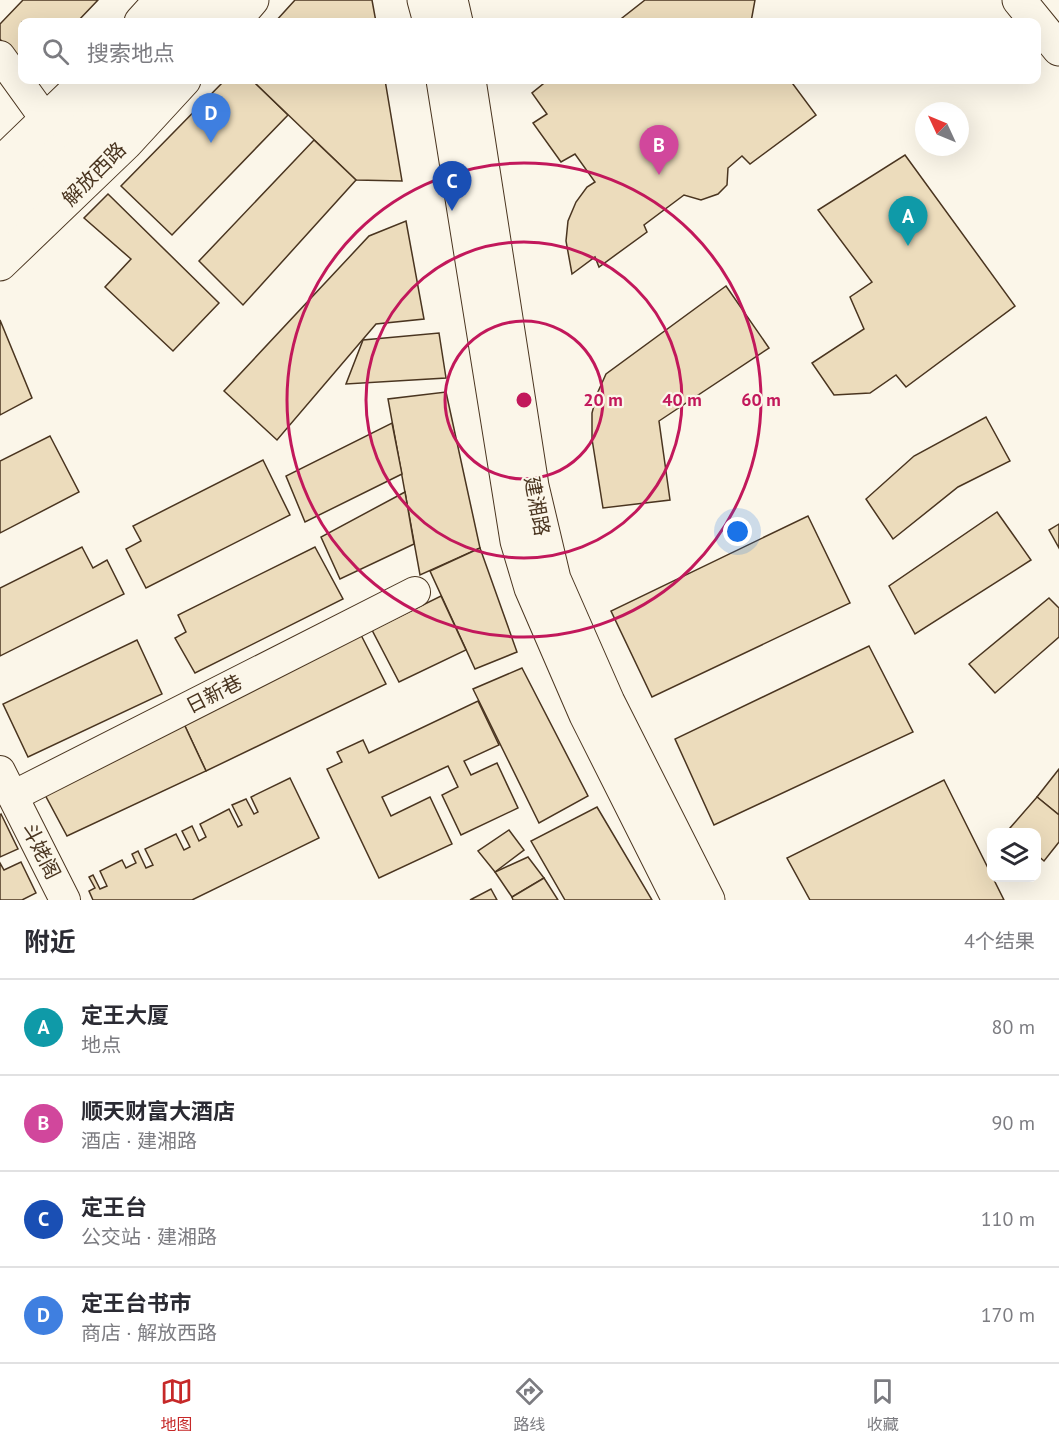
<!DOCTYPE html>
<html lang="zh">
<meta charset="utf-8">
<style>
body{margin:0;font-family:"PT Sans","Noto Sans SC",sans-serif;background:#f7f7f7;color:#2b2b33}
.controls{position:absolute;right:18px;bottom:18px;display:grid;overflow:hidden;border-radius:12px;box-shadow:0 6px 24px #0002}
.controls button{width:54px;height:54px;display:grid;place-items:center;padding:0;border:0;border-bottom:2px solid #e1e1e2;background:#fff;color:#2b2b33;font:30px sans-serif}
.compass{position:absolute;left:915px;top:102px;width:54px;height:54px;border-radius:50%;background:#fff;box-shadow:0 6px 24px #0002;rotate:314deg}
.you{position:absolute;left:738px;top:532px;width:21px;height:21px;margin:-15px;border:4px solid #fff;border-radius:50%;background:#1a73e8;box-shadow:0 0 0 9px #1a73e833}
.badge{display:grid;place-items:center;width:39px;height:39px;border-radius:50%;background:#c62828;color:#fff;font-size:20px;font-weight:700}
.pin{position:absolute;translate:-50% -50px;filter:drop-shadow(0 2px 3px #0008)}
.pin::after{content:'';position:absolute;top:32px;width:21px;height:18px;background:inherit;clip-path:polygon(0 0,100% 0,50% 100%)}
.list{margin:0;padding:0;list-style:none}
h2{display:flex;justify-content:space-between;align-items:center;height:78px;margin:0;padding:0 24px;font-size:26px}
h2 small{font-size:20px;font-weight:400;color:#7c7c81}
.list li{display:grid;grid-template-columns:39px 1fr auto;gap:18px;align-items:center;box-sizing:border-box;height:96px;padding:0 24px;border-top:2px solid #e1e1e2}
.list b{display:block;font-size:22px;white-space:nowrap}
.list p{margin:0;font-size:20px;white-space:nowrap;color:#7c7c81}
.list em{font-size:20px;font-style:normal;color:#7c7c81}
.icon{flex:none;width:33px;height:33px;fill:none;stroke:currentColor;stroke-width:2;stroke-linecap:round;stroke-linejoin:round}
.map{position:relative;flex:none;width:1059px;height:900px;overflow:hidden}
.search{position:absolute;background:#fff;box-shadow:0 6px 24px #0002;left:18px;right:18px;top:18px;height:66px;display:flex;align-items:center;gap:15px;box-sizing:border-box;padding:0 21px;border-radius:12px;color:#7c7c81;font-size:22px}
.sheet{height:462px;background:#fff}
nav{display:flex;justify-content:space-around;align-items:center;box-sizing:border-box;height:84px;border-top:2px solid #e1e1e2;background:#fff;font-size:16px;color:#7c7c81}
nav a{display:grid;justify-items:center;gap:3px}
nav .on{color:#c62828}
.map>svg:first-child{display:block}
.building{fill:#ecdcbc;stroke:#4a3520;stroke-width:1.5}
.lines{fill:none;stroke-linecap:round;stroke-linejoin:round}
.minor-casing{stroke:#4a3520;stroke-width:32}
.major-casing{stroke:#4a3520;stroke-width:35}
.minor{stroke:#fbf6e9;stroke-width:30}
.major{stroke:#fbf6e9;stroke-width:33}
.ring{fill:none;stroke:#c2185b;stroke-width:3}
.labels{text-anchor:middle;stroke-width:4.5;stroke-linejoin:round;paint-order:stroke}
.street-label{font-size:20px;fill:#4a3520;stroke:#fbf6e9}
.centre{fill:#c2185b;stroke:#fbf6e9;stroke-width:3}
.ring-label{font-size:18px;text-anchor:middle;font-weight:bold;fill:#c2185b;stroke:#fbf6e9;stroke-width:4.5;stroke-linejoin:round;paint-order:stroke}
</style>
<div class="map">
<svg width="1059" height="900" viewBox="0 0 1059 900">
<rect width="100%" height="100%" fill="#fbf6e9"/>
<g class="building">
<path d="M23,0h75l-21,22h-55v45l-22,-28v-15z"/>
<path d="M295,0h77l4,22h-101z"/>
<path d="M645,0h110l-4,22h-134z"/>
<path d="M225,80h27l36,35 -116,120 -51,-49z"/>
<path d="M252,80h133l17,101 -46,-1z"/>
<path d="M548,80h242l26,35 -66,49 -8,-8 -14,12 -1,17 -9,9 -17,6 -17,-5 -40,30 3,7 -48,35 -4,-10 -23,17 -6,-33 2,-20 8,-19 11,-15 8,-5 -20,-28 -14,8 -28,-39 14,-9 -15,-21z"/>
<path d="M314,140l42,40 -113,125 -44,-44z"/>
<path d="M905,155l110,151 -109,81 -10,-12 -26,18 -36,2 -22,-32 52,-34 -14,-32 22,-15 -54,-72z"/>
<path d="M108,194l111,109 -46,48 -68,-64 26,-28 -47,-41z"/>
<path d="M406,221l18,98 -48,5 -99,116 -53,-49 145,-155z"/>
<path d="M726,286l43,62 -110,73 11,79 -67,8 -11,-69v-26l5,-19 9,-20z"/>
<path d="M0,320l32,78 -32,17z"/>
<path d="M439,333l7,45 -100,6 17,-44z"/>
<path d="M446,392l34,156 -60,27 -32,-176z"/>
<path d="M986,417l24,44 -52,26 -65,52 -27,-40 48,-43z"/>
<path d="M392,423l10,51 -97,48 -19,-46z"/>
<path d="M50,436l29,56 -79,41v-72z"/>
<path d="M263,460l27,55 -144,73 -20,-39 15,-8 -8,-15z"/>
<path d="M405,492l9,52 -74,35 -19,-42z"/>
<path d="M997,512l34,48 -116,74 -26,-48z"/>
<path d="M808,516l42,87 -198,94 -41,-86z"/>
<path d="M1059,524v24l-10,-18z"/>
<path d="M82,547l11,21 14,-8 17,34 -124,62v-68z"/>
<path d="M315,547l28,52 -148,74 -20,-35 11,-6 -8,-17z"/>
<path d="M480,548l37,104 -42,17 -45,-98z"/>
<path d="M441,596l25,54 -67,32 -27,-52z"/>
<path d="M1049,598l10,10v29l-64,56 -26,-29z"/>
<path d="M361,635l25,49 -180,87 -22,-47z"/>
<path d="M137,640l25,54 -134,63 -25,-53z"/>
<path d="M869,646l44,86 -199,93 -39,-86z"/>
<path d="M522,668l66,128 -49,27 -66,-134z"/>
<path d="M478,701l21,44 -35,16 7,14 26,-12 21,45 -57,27 -19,-40 16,-8 -10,-21 -66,31 9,19 39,-19 22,47 -73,34 -52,-109 15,-7 -5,-10 26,-12 6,13z"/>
<path d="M184,724l22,47 -139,65 -24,-45z"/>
<path d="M1059,769v46l-22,-18z"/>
<path d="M290,778l29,60 -127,62h-99l-4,-9 6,-3 -6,-11 4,-2 7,14 7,-3 -7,-15 22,-11 4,8 10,-5 -4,-9 6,-3 8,17 7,-3 -8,-16 31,-15 8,16 6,-3 -8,-16 10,-5 7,15 7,-4 -6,-13 29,-15 9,18 4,-2 -10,-20 14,-6 8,15 4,-2 -7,-15z"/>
<path d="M944,780l60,120h-194l-23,-42z"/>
<path d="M1037,797l22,18v27l-15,19 -8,-7v-22h-21l-5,-4z"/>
<path d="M597,807l55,93h-87l-34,-59z"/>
<path d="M1,814l17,35 -18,8v-42z"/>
<path d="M509,830l15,20 -29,22 -17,-21z"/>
<path d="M528,857l16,21 -32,19 -17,-25z"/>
<path d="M21,862l15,31 -14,7h-22v-37l4,7z"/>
<path d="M544,878l14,22h-45l-1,-3z"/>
<path d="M491,889l6,11h-27z"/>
</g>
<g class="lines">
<defs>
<g id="minor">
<path d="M172,22l19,-22"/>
<path d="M202,22l19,-22"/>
<path d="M0,56l46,64"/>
<path d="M0,197l119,-117"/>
<path d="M0,229l107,-102 44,-47"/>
<path d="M0,771l65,129"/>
<path d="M13,796l402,-204"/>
</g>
<g id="major">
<path d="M424,0l6,22"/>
<path d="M451,0l5,22"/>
<path d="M1019,0l40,49"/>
<path d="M141,22l20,-22"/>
<path d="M233,22l19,-22"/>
<path d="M443,80l66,411 8,50 14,47 55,127 93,185"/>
<path d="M469,80l63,406 22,93 54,123 100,198"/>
<path d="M0,164l87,-84"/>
<path d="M0,264l126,-121 58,-63"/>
</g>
</defs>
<use href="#minor" class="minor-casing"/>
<use href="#major" class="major-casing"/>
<use href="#minor" class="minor"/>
<use href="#major" class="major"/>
</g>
<g class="ring">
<circle cx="524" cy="400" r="79"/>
<circle cx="524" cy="400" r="158"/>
<circle cx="524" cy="400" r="237"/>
</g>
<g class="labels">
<g class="street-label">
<text transform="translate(94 174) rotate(-45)" y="7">解放西路</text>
<text transform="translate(537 506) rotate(79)" y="7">建湘路</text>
<text transform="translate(214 694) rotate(-27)" y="7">日新巷</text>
<text transform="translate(41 851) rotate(63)" y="7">斗姥阁</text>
</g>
</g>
<circle cx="524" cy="400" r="9" class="centre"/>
<g class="ring-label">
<text x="603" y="406">20 m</text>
<text x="682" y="406">40 m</text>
<text x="761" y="406">60 m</text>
</g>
</svg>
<div class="controls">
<button><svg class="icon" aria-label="layers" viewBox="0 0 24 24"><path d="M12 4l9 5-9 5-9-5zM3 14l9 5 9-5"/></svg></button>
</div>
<svg class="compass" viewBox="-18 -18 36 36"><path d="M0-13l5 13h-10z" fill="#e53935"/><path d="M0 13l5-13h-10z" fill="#7c7c81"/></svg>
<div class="you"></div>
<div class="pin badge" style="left:908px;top:246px;background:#0f9aa8">A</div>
<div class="pin badge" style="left:659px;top:175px;background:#d1479c">B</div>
<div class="pin badge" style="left:452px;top:211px;background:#1a4fb4">C</div>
<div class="pin badge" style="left:211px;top:143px;background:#3f7fe0">D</div>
<div class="search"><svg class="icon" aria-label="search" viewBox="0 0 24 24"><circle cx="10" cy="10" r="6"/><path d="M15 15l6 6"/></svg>搜索地点</div>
</div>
<section class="sheet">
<h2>附近<small>4个结果</small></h2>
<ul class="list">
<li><span class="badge" style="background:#0f9aa8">A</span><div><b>定王大厦</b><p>地点</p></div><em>80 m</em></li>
<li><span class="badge" style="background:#d1479c">B</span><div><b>顺天财富大酒店</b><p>酒店 · 建湘路</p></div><em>90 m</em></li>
<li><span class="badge" style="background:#1a4fb4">C</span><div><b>定王台</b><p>公交站 · 建湘路</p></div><em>110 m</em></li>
<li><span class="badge" style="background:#3f7fe0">D</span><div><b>定王台书市</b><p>商店 · 解放西路</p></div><em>170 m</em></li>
</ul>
</section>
<nav>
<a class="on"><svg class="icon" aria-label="map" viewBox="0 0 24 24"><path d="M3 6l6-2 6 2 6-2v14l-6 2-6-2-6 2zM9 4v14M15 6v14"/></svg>地图</a>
<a><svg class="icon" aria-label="directions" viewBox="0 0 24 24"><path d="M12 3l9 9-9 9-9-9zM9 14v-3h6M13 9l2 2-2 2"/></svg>路线</a>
<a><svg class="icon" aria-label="saved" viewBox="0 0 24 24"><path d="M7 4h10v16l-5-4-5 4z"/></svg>收藏</a>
</nav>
